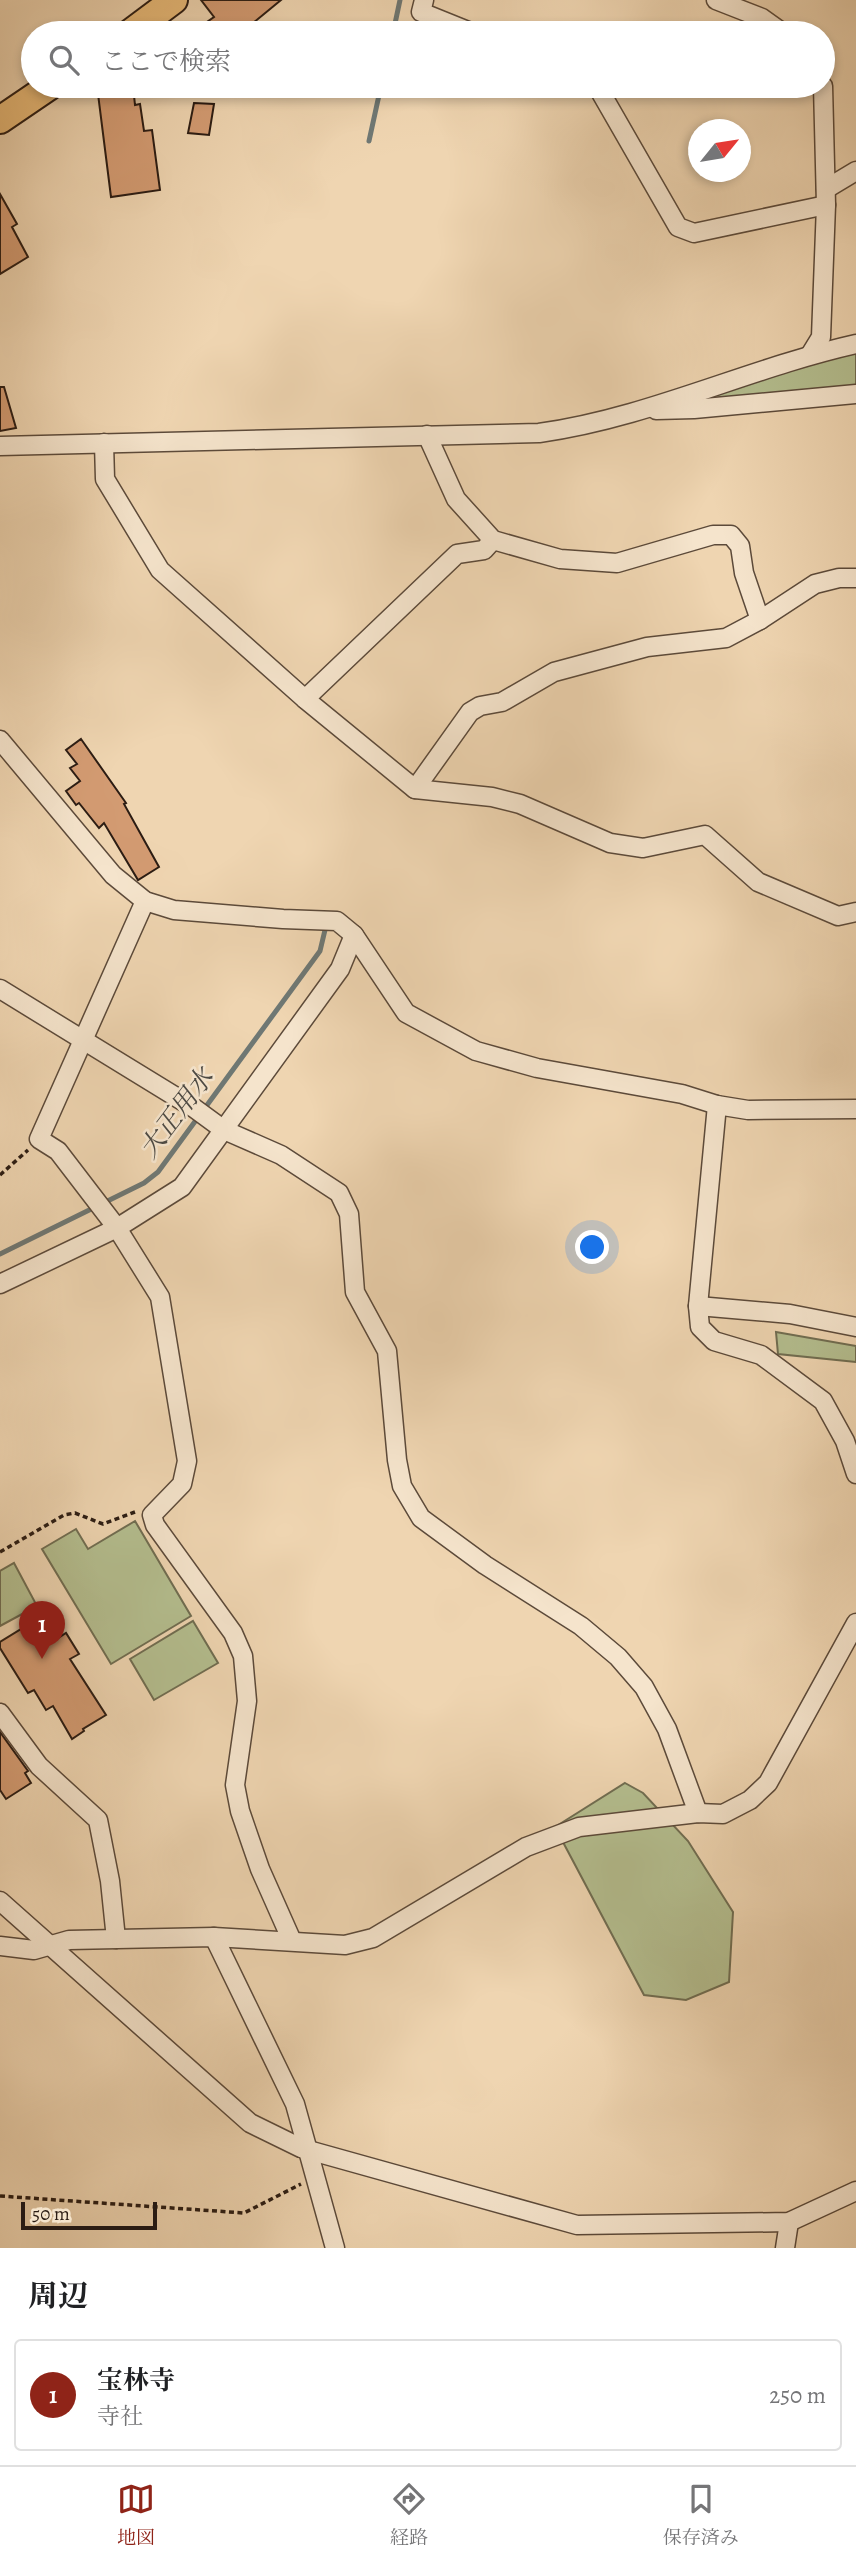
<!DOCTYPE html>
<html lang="ja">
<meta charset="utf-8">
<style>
body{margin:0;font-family:Alegreya,"Noto Serif JP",serif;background:#f6f6f6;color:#202124}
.compass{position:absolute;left:688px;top:119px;width:63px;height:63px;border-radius:50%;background:#fff;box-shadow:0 4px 10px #0003;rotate:60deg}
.scale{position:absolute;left:21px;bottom:18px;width:136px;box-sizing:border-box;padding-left:7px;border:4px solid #2b1c13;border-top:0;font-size:19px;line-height:24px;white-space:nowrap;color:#2b1c13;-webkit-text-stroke:5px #f5e4cc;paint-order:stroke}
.you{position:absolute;left:593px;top:1248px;width:24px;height:24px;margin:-18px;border:5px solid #fff;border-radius:50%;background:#1a73e8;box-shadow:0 0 0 10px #1a73e833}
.badge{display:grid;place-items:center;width:46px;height:46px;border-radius:50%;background:#8f2418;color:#fff;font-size:23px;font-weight:700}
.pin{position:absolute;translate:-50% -58px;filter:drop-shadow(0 2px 4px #0008)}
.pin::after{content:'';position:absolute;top:37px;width:24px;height:21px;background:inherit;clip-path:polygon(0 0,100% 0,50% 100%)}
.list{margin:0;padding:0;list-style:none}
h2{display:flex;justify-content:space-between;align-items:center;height:91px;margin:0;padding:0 28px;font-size:30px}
h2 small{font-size:23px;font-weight:400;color:#757577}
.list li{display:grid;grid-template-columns:46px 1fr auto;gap:21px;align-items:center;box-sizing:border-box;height:112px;margin:0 14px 14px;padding:0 14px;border:2px solid #e0e0e0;border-radius:7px}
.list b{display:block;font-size:26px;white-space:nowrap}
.list p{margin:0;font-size:23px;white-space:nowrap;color:#757577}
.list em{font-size:23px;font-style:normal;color:#757577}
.icon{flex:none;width:38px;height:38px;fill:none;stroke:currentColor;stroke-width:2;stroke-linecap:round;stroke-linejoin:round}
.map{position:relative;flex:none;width:856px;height:2248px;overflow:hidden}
.search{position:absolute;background:#fff;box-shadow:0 4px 10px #0003;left:21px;right:21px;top:21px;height:77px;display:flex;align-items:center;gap:18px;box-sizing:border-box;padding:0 24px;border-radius:38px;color:#757577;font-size:26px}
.sheet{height:217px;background:#fff}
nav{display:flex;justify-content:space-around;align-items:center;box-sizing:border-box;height:98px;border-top:2px solid #e0e0e0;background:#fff;font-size:19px;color:#757577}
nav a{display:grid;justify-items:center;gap:4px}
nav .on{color:#8f2418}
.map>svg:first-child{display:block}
.green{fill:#b4be8f;stroke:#706d51;stroke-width:2}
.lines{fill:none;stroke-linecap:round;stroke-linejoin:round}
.stream{stroke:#6f7874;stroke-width:5}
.building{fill:#d39b72;stroke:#2b1c13;stroke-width:2}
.minor-casing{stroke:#5c4a3a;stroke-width:21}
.highway-casing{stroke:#2b1c13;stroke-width:30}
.path{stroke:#2b1c13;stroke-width:3.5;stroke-dasharray:5 3.5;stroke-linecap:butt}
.minor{stroke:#f5e4cc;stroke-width:18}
.highway{stroke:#e8ba78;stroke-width:26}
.labels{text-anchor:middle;stroke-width:5;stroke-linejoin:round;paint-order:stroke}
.water-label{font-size:26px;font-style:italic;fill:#4d4a44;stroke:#f5e4cc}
</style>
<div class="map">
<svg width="856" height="2248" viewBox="0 0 856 2248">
<rect width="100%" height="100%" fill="#efd5b1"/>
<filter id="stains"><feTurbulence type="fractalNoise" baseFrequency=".00286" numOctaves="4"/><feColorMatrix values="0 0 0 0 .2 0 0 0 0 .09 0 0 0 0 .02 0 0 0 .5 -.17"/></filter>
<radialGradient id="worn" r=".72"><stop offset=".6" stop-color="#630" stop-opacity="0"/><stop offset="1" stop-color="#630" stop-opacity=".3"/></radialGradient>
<g class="green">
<path d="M856,350v37l-159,15 117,-42z"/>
<path d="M776,1332l80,14v16l-78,-8z"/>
<path d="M135,1521l56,95 -80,48 -69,-115 34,-20 12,20z"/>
<path d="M14,1563l23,43 -37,20v-55z"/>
<path d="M193,1621l25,42 -64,37 -24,-41z"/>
<path d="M625,1783l18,10 45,48 45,71 -4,70 -43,18 -42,-5 -89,-168z"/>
</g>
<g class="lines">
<g class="stream">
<path d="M393,33l7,-33"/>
<path d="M369,141l12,-55"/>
<path d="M0,1254l144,-71 14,-11 162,-221 5,-21"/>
</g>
</g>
<g class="building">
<path d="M201,0h80l-40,33h-50l23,-16z"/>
<path d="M97,86h36l2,19 5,-1 4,27 8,-1 8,60 -49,7z"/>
<path d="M194,103l20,1 -5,31 -21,-2z"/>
<path d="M0,194l17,30 -5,3 16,30 -28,17z"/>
<path d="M0,387h4l12,41 -16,3z"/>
<path d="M81,739l45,64 -2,1 35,63 -21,13 -34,-57 -5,5 -20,-25 -3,2 -10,-14 14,-10 -10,-13 7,-4 -11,-14z"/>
<path d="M44,1615l14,23 8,-5 13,21 -9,5 36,56 -23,14 1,2 -12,8 -19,-33 -7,4 -12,-20 -6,3 -28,-45v-6z"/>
<path d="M0,1732l28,39 -3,2 6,10 -25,16 -6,-9z"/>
</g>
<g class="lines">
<defs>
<g id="minor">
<path d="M424,0l-3,12 52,21"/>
<path d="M716,0l46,18 21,15"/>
<path d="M597,86l81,141 16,6 132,-28"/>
<path d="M826,189l30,-18"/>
<path d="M810,355l11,-18 5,-132 -3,-119"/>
<path d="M656,410l38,-1 162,-15"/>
<path d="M427,435l29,64 37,41 67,19 57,4 96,-28h18l9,11 4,27 16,47"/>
<path d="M104,443l1,36 55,91 145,129 110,90 77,8 28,7 90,39 33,5 62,-13 53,47 80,34 18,-4"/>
<path d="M0,446l539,-13c109,-15 210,-65 317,-89"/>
<path d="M305,699l152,-145 27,-4 9,-10"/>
<path d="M0,740l113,135 32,26 29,9 109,9 54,2 17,14 52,78 70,38 61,17 145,26 35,11 31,5 108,-1"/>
<path d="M415,789l55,-77 10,-6 22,-4 52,-30 93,-25 79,-9 34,-18 55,-36 24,-6h17"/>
<path d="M145,901l-106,238 19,12 59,77 43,69 27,164 -5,23 -30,31 3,10 78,108 10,23 4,45 -12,84 5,26 20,58 32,72"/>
<path d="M0,989l194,119 30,22 57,25 58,38 10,21 6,78 32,59 10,109 5,26 19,32 64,47 96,61 37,31 26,30 23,42 31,84"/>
<path d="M717,1105l-19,201 2,21 14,14 47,14 62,46 22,40 11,33"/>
<path d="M0,1284l117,-56 65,-41 158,-218 14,-34"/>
<path d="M698,1306l92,8 66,13"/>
<path d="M0,1713l39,53 59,54 12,61 6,58"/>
<path d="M0,1901l250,222 51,25 276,77 212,-3 67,-31"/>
<path d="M214,1937l81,167 40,144"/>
<path d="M0,1946l34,4 35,-10 145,-3 131,8 28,-7 153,-91 53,-20 119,-14 25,1 27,-14 18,-17 88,-160"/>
<path d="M785,2248l4,-26"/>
</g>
<g id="highway">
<path d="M130,33l44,-33"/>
<path d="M0,120l50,-34"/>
</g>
</defs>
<use href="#minor" class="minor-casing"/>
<use href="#highway" class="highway-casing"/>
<g class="path">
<path d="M0,1175l28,-25"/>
<path d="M0,1552l64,-37 11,-2 28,11 32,-12"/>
<path d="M0,2196l244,17 57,-29"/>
</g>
<use href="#minor" class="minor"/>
<use href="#highway" class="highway"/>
</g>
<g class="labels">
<g class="water-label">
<text transform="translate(176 1113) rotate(-53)" y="9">大正用水</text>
</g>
</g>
<rect width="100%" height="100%" filter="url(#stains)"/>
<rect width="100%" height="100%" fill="url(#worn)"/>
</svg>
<svg class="compass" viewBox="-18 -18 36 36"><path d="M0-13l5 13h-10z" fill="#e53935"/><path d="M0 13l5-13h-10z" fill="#757577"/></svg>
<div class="scale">50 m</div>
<div class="you"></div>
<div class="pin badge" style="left:42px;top:1659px">1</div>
<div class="search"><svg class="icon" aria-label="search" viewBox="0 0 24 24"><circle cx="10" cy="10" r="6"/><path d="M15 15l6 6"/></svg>ここで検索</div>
</div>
<section class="sheet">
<h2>周辺<small></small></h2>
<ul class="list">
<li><span class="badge">1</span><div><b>宝林寺</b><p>寺社</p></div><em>250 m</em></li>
</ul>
</section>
<nav>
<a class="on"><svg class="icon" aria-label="map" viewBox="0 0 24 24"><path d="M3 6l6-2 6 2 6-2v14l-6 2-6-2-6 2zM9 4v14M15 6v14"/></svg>地図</a>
<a><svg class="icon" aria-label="directions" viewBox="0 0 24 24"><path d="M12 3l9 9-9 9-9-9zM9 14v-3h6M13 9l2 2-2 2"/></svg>経路</a>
<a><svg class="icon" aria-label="saved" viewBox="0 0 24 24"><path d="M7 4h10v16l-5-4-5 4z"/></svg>保存済み</a>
</nav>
